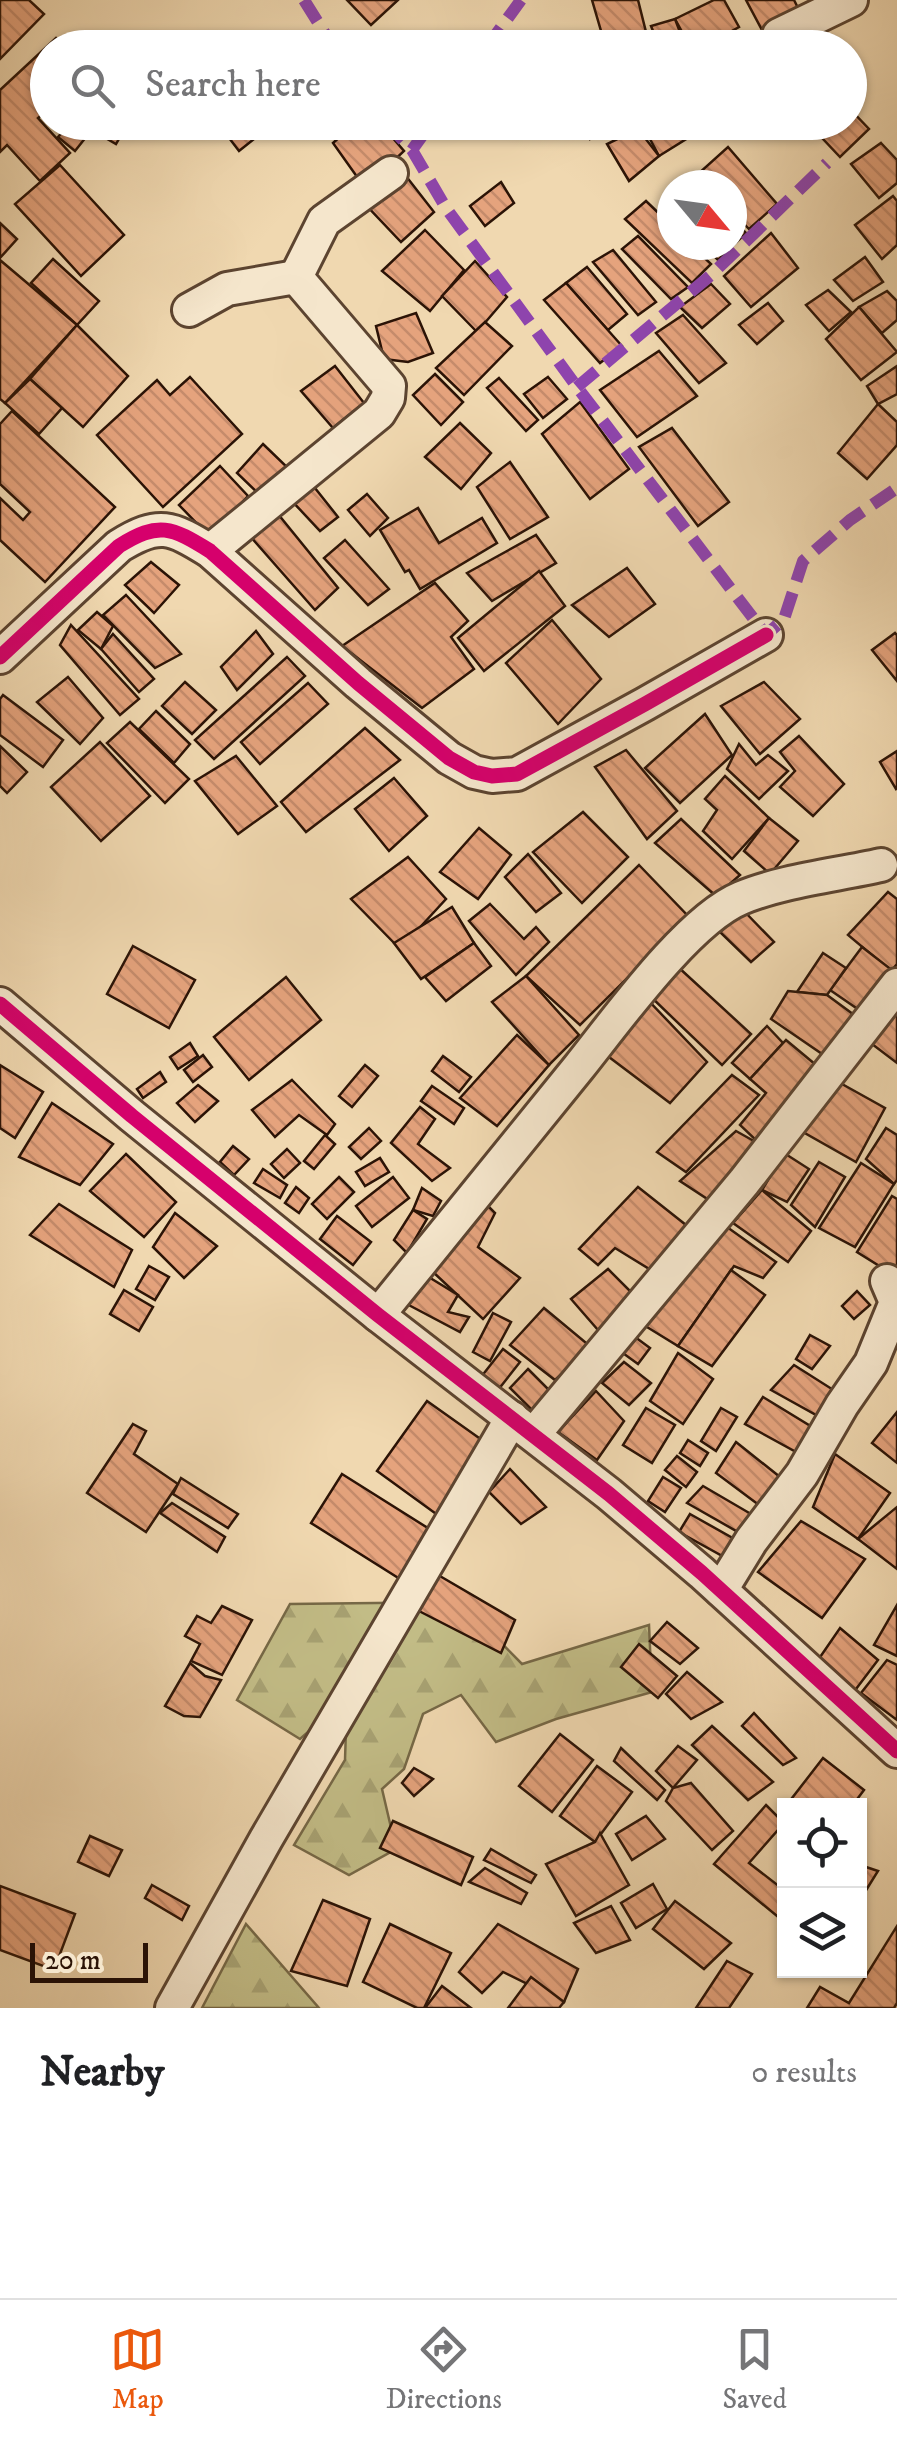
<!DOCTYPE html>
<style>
body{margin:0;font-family:"IM FELL DW Pica",serif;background:#f2f2f2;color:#202124}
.controls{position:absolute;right:30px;bottom:30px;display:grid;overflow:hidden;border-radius:0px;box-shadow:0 2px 8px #0004}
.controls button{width:90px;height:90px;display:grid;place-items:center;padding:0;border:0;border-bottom:2px solid #e0e0e0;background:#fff;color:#202124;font:50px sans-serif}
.compass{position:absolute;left:657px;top:170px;width:90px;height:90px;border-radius:50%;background:#fff;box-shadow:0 2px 8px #0004;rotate:119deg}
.scale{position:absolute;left:30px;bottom:25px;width:118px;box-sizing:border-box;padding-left:10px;border:5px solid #2b1306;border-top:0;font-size:28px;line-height:35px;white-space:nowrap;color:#2b1306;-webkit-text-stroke:8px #f5e6cc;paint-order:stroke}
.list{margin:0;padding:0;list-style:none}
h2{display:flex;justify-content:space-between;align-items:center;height:130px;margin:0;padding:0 40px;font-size:42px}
h2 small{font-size:32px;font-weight:400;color:#757577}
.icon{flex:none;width:55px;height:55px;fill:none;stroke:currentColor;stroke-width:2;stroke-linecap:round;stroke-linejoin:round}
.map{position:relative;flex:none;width:897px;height:2008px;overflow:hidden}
.search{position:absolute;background:#fff;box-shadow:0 2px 8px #0004;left:30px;right:30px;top:30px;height:110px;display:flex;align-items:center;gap:25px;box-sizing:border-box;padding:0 35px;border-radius:55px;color:#757577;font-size:38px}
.sheet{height:290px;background:#fff}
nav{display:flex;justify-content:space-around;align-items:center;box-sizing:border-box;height:140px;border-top:2px solid #e0e0e0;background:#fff;font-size:28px;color:#757577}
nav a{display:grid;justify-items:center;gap:5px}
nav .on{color:#ea580c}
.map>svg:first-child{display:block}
.forest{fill:url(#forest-firs);stroke:#766846;stroke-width:2.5}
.building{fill:url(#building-back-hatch);stroke:#2b1306;stroke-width:2.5}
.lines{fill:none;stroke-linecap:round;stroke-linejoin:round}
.street-casing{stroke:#5c4430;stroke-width:38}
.street{stroke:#f5e6cc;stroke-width:32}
.quiet{stroke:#8e44ad;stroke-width:12;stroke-dasharray:25 12;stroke-linecap:butt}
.cycleway-casing{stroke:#f5e6cc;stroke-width:21}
.cycleway{stroke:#d6006c;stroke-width:15}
</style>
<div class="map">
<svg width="897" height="2008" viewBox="0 0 897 2008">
<defs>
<pattern id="forest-firs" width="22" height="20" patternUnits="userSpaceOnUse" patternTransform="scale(2.5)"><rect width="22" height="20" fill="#c2bc86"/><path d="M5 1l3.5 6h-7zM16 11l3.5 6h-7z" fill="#a7a172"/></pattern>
<pattern id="building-back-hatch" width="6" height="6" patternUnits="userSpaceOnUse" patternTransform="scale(2.5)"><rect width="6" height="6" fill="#e5a37d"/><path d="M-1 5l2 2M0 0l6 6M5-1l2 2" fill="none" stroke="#c58b6b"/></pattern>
</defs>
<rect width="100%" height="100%" fill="#f0d8b0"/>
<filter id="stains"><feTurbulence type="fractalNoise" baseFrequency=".002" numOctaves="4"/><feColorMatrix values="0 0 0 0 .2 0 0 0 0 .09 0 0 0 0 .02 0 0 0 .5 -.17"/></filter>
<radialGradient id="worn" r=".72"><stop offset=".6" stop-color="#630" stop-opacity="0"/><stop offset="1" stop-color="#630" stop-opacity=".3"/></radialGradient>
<g class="forest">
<path d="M461,1602l61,62 127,-39 3,67 -96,27 -60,23 -35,-47 -38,19 -19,55 -22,20 14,60 -47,26 -55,-30 51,-85 2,-62 -47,41 -63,-39 53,-96z"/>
<path d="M246,1924l73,84h-117z"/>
</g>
<g class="building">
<path d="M0,0h29l15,14 -44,45z"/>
<path d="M347,0h51l-27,25z"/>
<path d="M592,0h46l12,48h-44z"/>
<path d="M714,0h10l15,27 -38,21h-10l-16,-29z"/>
<path d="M746,0h48l5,10 -37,20z"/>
<path d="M675,19l11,29h-26l-9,-22z"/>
<path d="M56,38l9,10h-17v61l-10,9 32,35 -30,28 -33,-36 -7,7v-62z"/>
<path d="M850,109l19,20 -29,28 -33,-35h43z"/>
<path d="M71,122h17l6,5 -19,24 -17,-14z"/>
<path d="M102,122h9l13,8 -8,14 -19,-11z"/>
<path d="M217,122h58l-36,29z"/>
<path d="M356,122h23l25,29 -39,37 -32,-45z"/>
<path d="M584,122h41l-35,17z"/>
<path d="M641,122h52l6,9 -40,25z"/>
<path d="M638,129l21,27 -30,25 -22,-37z"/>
<path d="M881,143l16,17v23l-18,15 -28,-34z"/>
<path d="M728,147l49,57 -28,25 -17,-18v-26h-24l-10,-11z"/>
<path d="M60,165l64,70 -43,41 -66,-72z"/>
<path d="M402,171l32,41 -33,30 -36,-38z"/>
<path d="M501,182l13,21 -29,23 -15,-20z"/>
<path d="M893,196l4,5v44l-15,14 -27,-34z"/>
<path d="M646,201l26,25v19h19l20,19 -19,19 -67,-64z"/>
<path d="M732,219l14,14 -28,27 -15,-15h29z"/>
<path d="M0,223l17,16 -17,19z"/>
<path d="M425,230l39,40 -34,41 -48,-40z"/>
<path d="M771,233l27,35 -47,39 -27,-31z"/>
<path d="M638,236l50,51 -17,12 -49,-50z"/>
<path d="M613,250l43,52 -18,13 -45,-53z"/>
<path d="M865,257l18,25 -30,19 -19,-21z"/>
<path d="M53,259l46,42 -22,24 -46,-42z"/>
<path d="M0,260l77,65 -72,78 -5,-4z"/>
<path d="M475,261l32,36 -30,35 -35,-36z"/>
<path d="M587,267l40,47 -19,16 -42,-47z"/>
<path d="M566,283l56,63 -22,17 -56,-63z"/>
<path d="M711,284l19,20 -28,24 -22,-21z"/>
<path d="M828,290l23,22 -22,19 -23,-26z"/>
<path d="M887,291l10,10v19l-15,13 -23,-26z"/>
<path d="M768,303l15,18 -26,23 -18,-19z"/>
<path d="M859,307l38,45 -36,28 -35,-41z"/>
<path d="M416,313l17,40 -25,9 -24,-3 -8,-33z"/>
<path d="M683,315l43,48 -27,20 -43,-50z"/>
<path d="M485,322l27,24 -48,49 -28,-27z"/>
<path d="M77,325l51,51 -45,51 -53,-48z"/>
<path d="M659,351l38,45 -60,41 -37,-47z"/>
<path d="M335,366l29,37 -31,25 -32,-37z"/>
<path d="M897,366v28l-19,10 -11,-18z"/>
<path d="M435,374l28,28 -22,23 -28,-30z"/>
<path d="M190,377l52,57 -79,73 -66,-72 60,-55 13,15z"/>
<path d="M548,377l19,22 -24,19 -19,-24z"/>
<path d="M499,378l39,42 -12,11 -39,-43z"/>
<path d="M30,379l32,29 -23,26 -34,-31z"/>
<path d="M580,402l49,67 -39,30 -48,-65z"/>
<path d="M878,404l19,18v23l-30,34 -29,-26z"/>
<path d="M12,411l103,96 -70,75 -45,-42v-42l23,22 7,-8 -30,-28v-60z"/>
<path d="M460,423l31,30 -30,36 -36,-32z"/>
<path d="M672,428l57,74 -31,24 -59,-79z"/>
<path d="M263,444l25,24 -25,30 -26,-25z"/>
<path d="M510,462l38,55 -38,22 -33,-52z"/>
<path d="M220,466l28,30 -38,41 -31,-32z"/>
<path d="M311,483l27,34 -18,14 -29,-31z"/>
<path d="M367,494l21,24 -18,18 -22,-26z"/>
<path d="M418,508l21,35 43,-25 15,25 -77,46 -11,-19 -4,2 -25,-42z"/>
<path d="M278,514l60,74 -23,22 -66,-75z"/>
<path d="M536,535l20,28 -64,38 -25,-28z"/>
<path d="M345,540l44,49 -21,16 -44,-47z"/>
<path d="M151,562l28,23 -25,28 -29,-28z"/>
<path d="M627,568l28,36 -46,33 -37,-32z"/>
<path d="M539,571l26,35 -81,65 -26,-33z"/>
<path d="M435,583l33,38 -17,16 23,32 -52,39 -80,-62z"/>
<path d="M126,595l55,59 -26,14 -52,-53z"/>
<path d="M97,612l16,14 -12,23 -23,-19z"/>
<path d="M552,620l49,59 -43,45 -52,-61z"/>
<path d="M71,625l68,74 -19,16 -60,-70z"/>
<path d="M256,631l17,23 -36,36 -16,-23z"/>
<path d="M895,633l2,2v46l-25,-31z"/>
<path d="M113,634l41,45 -15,13 -38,-43z"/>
<path d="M287,657l18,19 -91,83 -19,-19z"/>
<path d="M68,677l35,41 -23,26 -43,-42z"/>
<path d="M185,682l31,28 -24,24 -30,-28z"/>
<path d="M764,682l36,37 -40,35 -39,-48z"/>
<path d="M308,683l20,21 -68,60 -19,-22z"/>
<path d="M3,695l60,45 -20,27 -43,-32v-36z"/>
<path d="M156,711l34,33 -16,19 -35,-34z"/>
<path d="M705,714l27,41 -52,48 -35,-35z"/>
<path d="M130,722l59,57 -24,24 -58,-60z"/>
<path d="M365,728l35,32 -94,72 -25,-30z"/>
<path d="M799,736l45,48 -31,32 -33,-29 15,-16 -15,-19z"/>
<path d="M100,742l50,54 -49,45 -50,-54z"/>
<path d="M739,744l17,21 12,-10 20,16 -29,28 -32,-30z"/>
<path d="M0,746l27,26 -20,21 -7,-7z"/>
<path d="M626,750l51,61 -30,28 -52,-72z"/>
<path d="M897,751v37l-1,1 -16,-27z"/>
<path d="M236,756l41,50 -39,28 -43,-53z"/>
<path d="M725,776l44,42 -37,41 -29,-28 14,-21 -12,-11z"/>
<path d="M394,778l33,38 -38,35 -34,-42z"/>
<path d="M583,812l45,45 -46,46 -49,-51z"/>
<path d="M769,818l29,23 -28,33 -26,-23z"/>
<path d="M681,819l59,56 -24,21 -61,-53z"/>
<path d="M479,828l32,27 -33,44 -38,-27z"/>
<path d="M528,854l33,39 -25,19 -31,-35z"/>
<path d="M408,857l38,42 -46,50 -49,-50z"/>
<path d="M639,865l50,52 -109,108 -54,-49z"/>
<path d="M888,892l9,7v65l-6,7 -43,-36z"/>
<path d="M490,904l34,35 12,-12 13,15 -33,33 -47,-54z"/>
<path d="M452,907l22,36 -53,36 -27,-36z"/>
<path d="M743,910l31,32 -23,20 -31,-30z"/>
<path d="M474,943l17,23 -45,35 -21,-24z"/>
<path d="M133,946l62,34 -26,48 -62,-34z"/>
<path d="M862,947l35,27 -32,40 -35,-24z"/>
<path d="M823,953l23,15 -19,27 -30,-3z"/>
<path d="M677,966l74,68 -29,31 -70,-67z"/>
<path d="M526,976l53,59 -30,30 -57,-63z"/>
<path d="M286,977l35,43 -72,60 -35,-43z"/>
<path d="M788,991l39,4 34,25 -33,38 -57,-39z"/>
<path d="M646,998l61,64 -37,41 -69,-52z"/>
<path d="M897,1008v55l-25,-19z"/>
<path d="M767,1026l16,17 -33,36 -18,-16z"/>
<path d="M517,1035l32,30 -52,61 -37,-28z"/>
<path d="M786,1040l36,30 -61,75 -21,-20 26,-32 -16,-14z"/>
<path d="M190,1043l8,13 -20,13 -8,-12z"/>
<path d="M203,1055l9,12 -19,15 -9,-12z"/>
<path d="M443,1056l28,21 -12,15 -27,-21z"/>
<path d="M0,1065l43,27 -28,46 -15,-10z"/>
<path d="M365,1065l13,11 -26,31 -13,-11z"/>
<path d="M160,1072l6,10 -23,16 -6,-9z"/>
<path d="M732,1075l27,20 -73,77 -29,-20z"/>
<path d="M833,1079l52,29 -29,54 -53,-30z"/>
<path d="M292,1080l43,44 -8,11 -28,-20 -24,22 -23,-27z"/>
<path d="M198,1085l20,16 -23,21 -18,-19z"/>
<path d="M432,1086l32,22 -10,16 -33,-23z"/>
<path d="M52,1103l61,41 -33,41 -61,-28z"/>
<path d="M420,1107l15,12 -17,25 32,24 -18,13 -41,-38z"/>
<path d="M369,1128l12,13 -20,18 -12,-12z"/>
<path d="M886,1128l11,7v45l-3,4 -28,-25z"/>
<path d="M736,1131l25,14 -49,57 -32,-21z"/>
<path d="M325,1135l10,9 -21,25 -10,-8z"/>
<path d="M233,1146l16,13 -15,16 -14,-13z"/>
<path d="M287,1149l13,14 -16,15 -13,-14z"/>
<path d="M784,1153l25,16 -22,33 -25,-12z"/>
<path d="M126,1154l50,48 -32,35 -54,-46z"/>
<path d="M380,1158l9,14 -24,14 -9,-14z"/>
<path d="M819,1162l26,15 -30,50 -24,-22z"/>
<path d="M861,1163l33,21 -39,63 -36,-19z"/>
<path d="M263,1169l24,16 -7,13 -26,-15z"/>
<path d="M339,1177l15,15 -27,27 -15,-15z"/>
<path d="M393,1177l16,21 -37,29 -16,-21z"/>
<path d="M296,1187l13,11 -10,15 -14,-10z"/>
<path d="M638,1187l48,38 -35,45 -36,-22 -17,17 -19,-16z"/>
<path d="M422,1188l19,13 -8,15 -20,-6z"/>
<path d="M762,1190l49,41 -23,31 -55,-39z"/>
<path d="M892,1196l5,3v78l-40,-25z"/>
<path d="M484,1202l11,11 -17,34 42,31 -37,41 -52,-49z"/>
<path d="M59,1204l73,46 -18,37 -84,-52z"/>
<path d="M413,1210l14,9 -20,34 -13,-13z"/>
<path d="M175,1213l42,33 -33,32 -31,-31z"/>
<path d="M337,1216l34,26 -18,23 -33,-26z"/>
<path d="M720,1222l56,40 -13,16 -29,-12 -56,80 -36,-22z"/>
<path d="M149,1266l20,11 -14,23 -19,-11z"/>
<path d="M608,1269l27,27 -37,34 -27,-31z"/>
<path d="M731,1270l34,25 -53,71 -34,-20z"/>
<path d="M427,1276l31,19 -10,17 21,5 -9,15 -57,-30z"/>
<path d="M124,1290l29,17 -14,24 -29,-17z"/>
<path d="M857,1291l13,14 -16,14 -12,-13z"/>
<path d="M544,1308l47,39 -36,33 -45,-35z"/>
<path d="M493,1313l18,9 -21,39 -17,-9z"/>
<path d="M631,1334l19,14 -12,16 -18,-13z"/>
<path d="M810,1335l20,11 -18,23 -16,-10z"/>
<path d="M503,1349l17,13 -22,28 -17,-13z"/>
<path d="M678,1353l35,26 -30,45 -33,-23z"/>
<path d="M624,1362l27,21 -22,22 -27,-22z"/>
<path d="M794,1365l41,26 -17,25 -47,-26z"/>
<path d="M528,1369l23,23 -18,19 -23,-23z"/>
<path d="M596,1391l28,30 -27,39 -39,-28z"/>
<path d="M763,1397l49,30 -14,26 -53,-29z"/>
<path d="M427,1401l62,44 -50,71 -62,-45z"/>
<path d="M646,1408l29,17 -23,38 -29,-18z"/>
<path d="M721,1408l16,9 -21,34 -15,-10z"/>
<path d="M897,1412v51l-25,-20z"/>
<path d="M133,1424l13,7 -12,23 44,30 -32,48 -59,-39z"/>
<path d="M688,1440l20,13 -8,13 -20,-13z"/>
<path d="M736,1442l49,39 -22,27 -47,-35z"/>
<path d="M835,1454l55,39 -32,46 -45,-32z"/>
<path d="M677,1456l20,16 -11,15 -21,-17z"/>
<path d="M510,1469l36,38 -25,17 -32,-32z"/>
<path d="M342,1474l89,56 -31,49 -89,-56z"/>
<path d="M663,1477l18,11 -16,24 -17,-11z"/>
<path d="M181,1478l57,36 -10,14 -55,-34z"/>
<path d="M703,1486l60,35 -11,19 -65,-37z"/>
<path d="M172,1503l53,34 -8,15 -57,-39z"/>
<path d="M897,1507v62l-39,-30z"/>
<path d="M690,1514l55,31 -10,18 -56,-31z"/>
<path d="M801,1521l64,38 -43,59 -64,-46z"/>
<path d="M433,1572l82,48 -14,33 -84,-43z"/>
<path d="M897,1605v51l-23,-11z"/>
<path d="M222,1606l30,14 -30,55 -31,-14 9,-17 -15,-8 12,-20 14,7z"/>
<path d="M667,1622l31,26 -18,16 -30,-23z"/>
<path d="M840,1628l38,32 -25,33 -37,-30z"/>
<path d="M639,1644l38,32 -19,22 -37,-31z"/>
<path d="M887,1660l10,5v55l-36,-27z"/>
<path d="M190,1663l15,13 16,4 -21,37 -16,-1 -19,-10z"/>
<path d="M687,1672l35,30 -31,17 -25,-25z"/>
<path d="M754,1713l42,45 -13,7 -41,-39z"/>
<path d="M712,1726l61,56 -25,18 -56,-55z"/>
<path d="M560,1734l33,26 -41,52 -33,-26z"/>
<path d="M678,1746l19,14 -24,28 -17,-17z"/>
<path d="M621,1748l44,42 -8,10 -43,-39z"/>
<path d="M823,1758l41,32 -12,16h-59l-4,-4z"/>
<path d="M597,1766l35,26 -37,50 -35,-26z"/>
<path d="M414,1768l19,11 -19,17 -12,-13z"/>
<path d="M691,1783l42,48 -21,19 -46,-49 7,-13z"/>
<path d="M766,1805l18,18 -35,40 35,27v17l-7,9 -63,-52z"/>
<path d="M646,1816l19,23 -33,21 -16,-26z"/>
<path d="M393,1821l80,36 -12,28 -81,-37z"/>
<path d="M600,1833l29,52 -53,31 -30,-52 49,-22z"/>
<path d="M90,1836l32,14 -13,26 -31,-14z"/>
<path d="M491,1849l45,26 -5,8 -47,-23z"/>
<path d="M860,1865l18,6 -18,29z"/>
<path d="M485,1868l42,25 -6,11 -52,-22z"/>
<path d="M653,1884l14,25 -31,19 -15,-25z"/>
<path d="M152,1885l37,21 -7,14 -37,-22z"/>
<path d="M0,1886l75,28 -21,56 -54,-20z"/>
<path d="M323,1900l47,19 -23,67 -56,-15z"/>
<path d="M675,1901l56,42 -27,26 -51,-40z"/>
<path d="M611,1906l19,34 -34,13 -22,-30z"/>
<path d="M390,1924l61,29 -27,55h-7l-54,-26z"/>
<path d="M498,1924l80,45 -14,33 -61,-30 -21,21 -23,-21z"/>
<path d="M897,1926v77l-3,5h-87l13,-21 29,16z"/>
<path d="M727,1961l25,13 -23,34h-33z"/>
<path d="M531,1977l33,25 -5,6h-51z"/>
<path d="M442,1986l29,22h-46z"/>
</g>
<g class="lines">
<defs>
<g id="street">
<path d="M779,35l72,-35"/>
<path d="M189,310l38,-21 69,-12"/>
<path d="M210,551l169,-138 9,-15 1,-12 -93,-109 28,-56 67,-48"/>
<path d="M0,657l119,-111c40,-25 52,-19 91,5l148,132 91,75 25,14 18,4 25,-2 128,-70 121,-69"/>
<path d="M0,1004l132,112 246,199 231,179 93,79 195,178"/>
<path d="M378,1315c67,-83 134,-165 201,-248 37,-46 109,-147 162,-169 40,-17 96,-23 140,-33"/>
<path d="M534,1434l210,-252 153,-197"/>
<path d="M721,1590l30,-49 51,-67 40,-69 29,-42 25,-61 -9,-21"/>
<path d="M172,2008l94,-169 246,-421"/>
</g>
</defs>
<use href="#street" class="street-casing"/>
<use href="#street" class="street"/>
<g class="quiet">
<path d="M304,0l30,48"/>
<path d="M486,48l35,-48"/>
<path d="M386,122l26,28 34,58 131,179 189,248 18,-16 19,-58 47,-41 47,-32"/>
<path d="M412,150l20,-28"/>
<path d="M577,387l134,-112 116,-112"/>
</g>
<defs>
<g id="cycleway">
<path d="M0,657l119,-111c40,-25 52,-19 91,5l148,132 91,75 25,14 18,4 25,-2 128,-70 121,-69"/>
<path d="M0,1004l132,112 246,199 231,179 93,79 195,178"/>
</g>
</defs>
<use href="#cycleway" class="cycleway-casing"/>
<use href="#cycleway" class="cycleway"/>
</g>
<rect width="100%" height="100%" filter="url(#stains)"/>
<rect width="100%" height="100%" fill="url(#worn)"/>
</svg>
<div class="controls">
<button><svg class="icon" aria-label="locate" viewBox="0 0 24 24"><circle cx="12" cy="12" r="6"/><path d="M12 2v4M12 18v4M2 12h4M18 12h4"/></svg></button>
<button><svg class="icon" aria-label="layers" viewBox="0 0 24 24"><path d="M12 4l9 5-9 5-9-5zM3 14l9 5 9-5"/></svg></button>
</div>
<svg class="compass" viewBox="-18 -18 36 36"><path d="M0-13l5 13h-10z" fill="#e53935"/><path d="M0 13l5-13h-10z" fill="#757577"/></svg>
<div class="scale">20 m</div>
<div class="search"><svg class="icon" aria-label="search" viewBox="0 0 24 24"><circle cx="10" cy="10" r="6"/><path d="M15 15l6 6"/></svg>Search here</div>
</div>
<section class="sheet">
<h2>Nearby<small>0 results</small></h2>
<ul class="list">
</ul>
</section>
<nav>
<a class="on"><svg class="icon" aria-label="map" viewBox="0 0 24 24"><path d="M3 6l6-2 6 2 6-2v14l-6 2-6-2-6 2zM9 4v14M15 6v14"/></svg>Map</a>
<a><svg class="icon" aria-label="directions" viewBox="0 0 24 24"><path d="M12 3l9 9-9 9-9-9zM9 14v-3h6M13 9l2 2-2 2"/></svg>Directions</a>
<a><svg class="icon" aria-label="saved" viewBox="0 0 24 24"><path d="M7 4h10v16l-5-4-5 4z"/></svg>Saved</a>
</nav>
